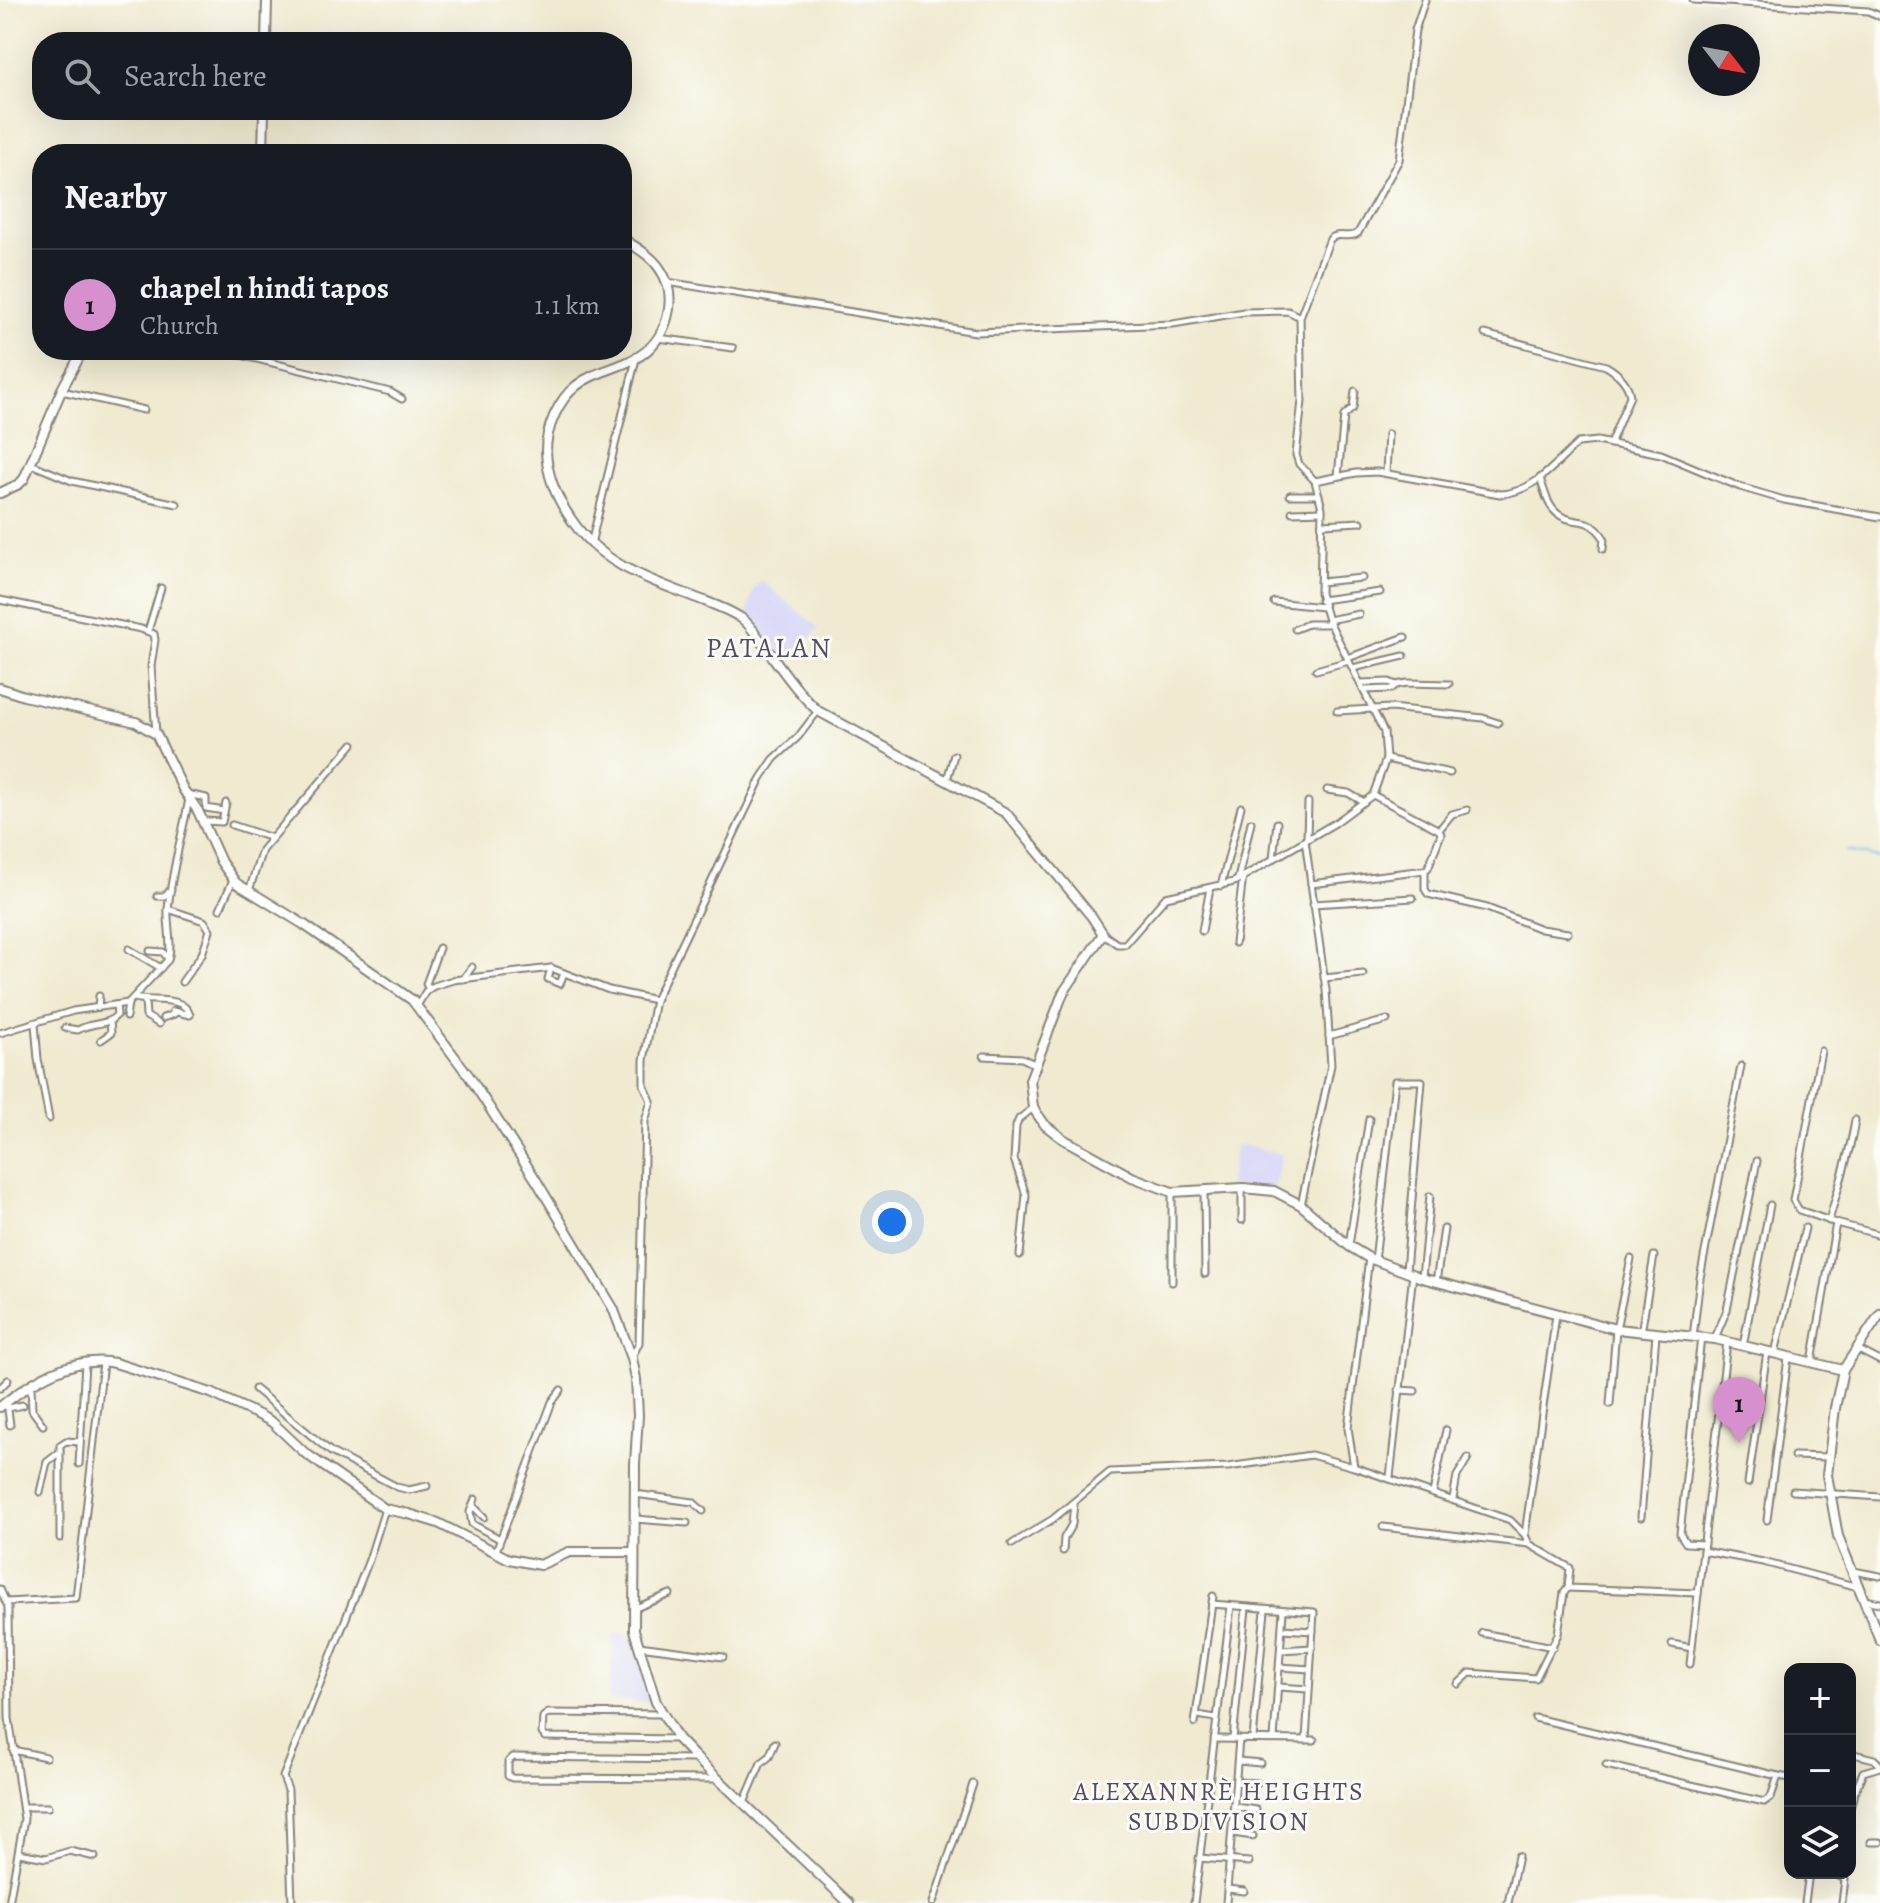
<!DOCTYPE html>
<meta charset="utf-8">
<style>
body{margin:0;font-family:Alegreya,serif;background:#20242c;color:#f1f3f6}
.controls{position:absolute;right:24px;bottom:24px;display:grid;overflow:hidden;border-radius:16px;box-shadow:0 8px 32px #0002}
.controls button{width:72px;height:72px;display:grid;place-items:center;padding:0;border:0;border-bottom:2px solid #363941;background:#171b24;color:#f1f3f6;font:40px sans-serif}
.compass{position:absolute;left:1688px;top:24px;width:72px;height:72px;border-radius:50%;background:#171b24;box-shadow:0 8px 32px #0002;rotate:121deg}
.you{position:absolute;left:892px;top:1222px;width:28px;height:28px;margin:-20px;border:6px solid #fff;border-radius:50%;background:#1a73e8;box-shadow:0 0 0 12px #1a73e833}
.badge{display:grid;place-items:center;width:52px;height:52px;border-radius:50%;background:#d690ce;color:#111;font-size:26px;font-weight:700}
.pin{position:absolute;translate:-50% -66px;filter:drop-shadow(0 2px 4px #0008)}
.pin::after{content:'';position:absolute;top:42px;width:28px;height:24px;background:inherit;clip-path:polygon(0 0,100% 0,50% 100%)}
.list{margin:0;padding:0;list-style:none}
h2{display:flex;justify-content:space-between;align-items:center;height:104px;margin:0;padding:0 32px;font-size:34px}
h2 small{font-size:26px;font-weight:400;color:#9ea1a6}
.list li{display:grid;grid-template-columns:52px 1fr auto;gap:24px;align-items:center;box-sizing:border-box;height:112px;padding:0 32px;border-top:2px solid #363941}
.list b{display:block;font-size:30px;white-space:nowrap}
.list p{margin:0;font-size:26px;white-space:nowrap;color:#9ea1a6}
.list em{font-size:26px;font-style:normal;color:#9ea1a6}
.icon{flex:none;width:44px;height:44px;fill:none;stroke:currentColor;stroke-width:2;stroke-linecap:round;stroke-linejoin:round}
.map{position:relative;flex:none;width:1880px;height:1903px;overflow:hidden}
.search{position:absolute;background:#171b24;box-shadow:0 8px 32px #0002;left:32px;top:32px;width:600px;height:88px;display:flex;align-items:center;gap:20px;box-sizing:border-box;padding:0 28px;border-radius:32px;color:#9ea1a6;font-size:30px}
.panel{position:absolute;background:#171b24;box-shadow:0 8px 32px #0002;left:32px;top:144px;width:600px;height:216px;border-radius:32px}
.map>svg:first-child{display:block}
.built{fill:#d7d7f8}
.lines{fill:none;stroke-linecap:round;stroke-linejoin:round}
.stream{stroke:#6bb4e3;stroke-width:2}
.street-casing{stroke:#868376;stroke-width:9}
.secondary-casing{stroke:#868376;stroke-width:12}
.street{stroke:#fff;stroke-width:5}
.secondary{stroke:#fff;stroke-width:8}
.labels{text-anchor:middle;stroke-width:6;stroke-linejoin:round;paint-order:stroke}
.neighbourhood-label{font-size:26px;letter-spacing:2px;fill:#554c65;stroke:#fdfcf7}
.quarter-label{font-size:28px;letter-spacing:2px;fill:#554c65;stroke:#fdfcf7}
</style>
<div class="map">
<svg width="1880" height="1903" viewBox="0 0 1880 1903">
<rect width="100%" height="100%" fill="#fdfcf7"/>
<filter id="ink" filterUnits="userSpaceOnUse"><feTurbulence type="fractalNoise" baseFrequency=".0125" numOctaves="2"/><feDisplacementMap in="SourceGraphic" scale="16" xChannelSelector="R" yChannelSelector="G"/><feConvolveMatrix kernelMatrix="1 2 1 2 8 2 1 2 1" color-interpolation-filters="sRGB"/></filter>
<filter id="wash" filterUnits="userSpaceOnUse"><feTurbulence type="fractalNoise" baseFrequency=".006" numOctaves="4" result="noise"/><feDisplacementMap in="SourceGraphic" scale="32" xChannelSelector="R" yChannelSelector="G"/><feGaussianBlur stdDeviation="1.8" result="paint"/><feColorMatrix in="noise" values="0 0 0 0 0 0 0 0 0 0 0 0 0 0 0 0 0 1.4 0 .05"/><feComposite in="paint" operator="in"/></filter>
<g filter="url(#wash)">
<rect width="100%" height="100%" fill="#efead0"/>
<g class="built">
<path d="M762,581l57,47 -32,36 -41,-47 8,-29z"/>
<path d="M1236,1144l46,10 -8,35 -46,-3z"/>
<path d="M614,1634l18,2 20,66 -44,-2z"/>
</g>
<g class="lines">
<path class="stream" d="M1847,851l33,7"/>
</g>
</g>
<g filter="url(#ink)">
<g class="lines">
<defs>
<g id="street">
<path d="M1693,0l175,11 12,5"/>
<path d="M667,282l309,50 197,-8 71,-12 44,-1 12,6 2,84 -6,54 3,9 16,17 7,27 -2,85 7,24 57,115 2,27 -13,36 -38,28 -101,59 -68,15 -41,47h-8l-14,-10"/>
<path d="M1300,317l30,-78c9,-8 19,1 28,-6l41,-73 16,-130 10,-30"/>
<path d="M1485,334l121,32c12,7 22,16 24,30l-20,48"/>
<path d="M658,338l75,10"/>
<path d="M220,350l170,42 12,7"/>
<path d="M62,391l82,19"/>
<path d="M31,464l41,17 105,23"/>
<path d="M1386,473l2,-39"/>
<path d="M1338,476l6,-60 9,-8 2,-17"/>
<path d="M1540,478c4,12 8,29 18,36 18,13 29,-1 46,24l-1,11"/>
<path d="M1315,481l41,-8 21,-1 123,22c33,-1 55,-30 78,-51l19,-2 64,13 79,33 44,13 96,17"/>
<path d="M1290,495h29"/>
<path d="M1292,512l30,-1"/>
<path d="M1322,524l39,-2"/>
<path d="M591,544l45,-185"/>
<path d="M1320,582l42,-4"/>
<path d="M0,600l141,29 13,5 1,6 -4,26 5,67"/>
<path d="M1321,600l59,-8"/>
<path d="M1274,602l49,5"/>
<path d="M1328,620l31,-6"/>
<path d="M1295,629l13,-5h21"/>
<path d="M148,631l13,-43"/>
<path d="M1348,658l57,-21"/>
<path d="M1353,668l51,-12"/>
<path d="M1316,670l33,-9"/>
<path d="M1361,683l28,-1 7,3"/>
<path d="M1365,690l26,-1 5,-4 11,-2 42,1"/>
<path d="M1337,711l54,-3 92,10 15,5"/>
<path d="M1386,759l64,14"/>
<path d="M947,780l7,-25"/>
<path d="M1327,790l21,3 16,9"/>
<path d="M187,794l19,4v10l18,3"/>
<path d="M204,821l18,1 4,-19"/>
<path d="M232,825l40,13"/>
<path d="M1439,830l13,-16 15,-4"/>
<path d="M1307,838l1,-36"/>
<path d="M1273,858l4,-35"/>
<path d="M1425,870v19l3,5 59,14 54,21 27,4"/>
<path d="M1238,879l13,-57"/>
<path d="M1311,884l114,-14 3,-2 13,-34 -2,-4 -66,-35"/>
<path d="M1221,886l20,-79"/>
<path d="M249,891l13,-41 91,-106"/>
<path d="M157,896h7l7,-6"/>
<path d="M1313,904l100,-6"/>
<path d="M168,909l36,12 6,9 -8,24 -20,28"/>
<path d="M220,909l13,-29"/>
<path d="M1202,931l8,-43"/>
<path d="M1235,943l8,-67"/>
<path d="M129,949l32,19"/>
<path d="M150,951l13,1 5,7"/>
<path d="M551,968l-3,11 12,5 4,-11"/>
<path d="M1324,978l39,-4"/>
<path d="M463,979l9,-12"/>
<path d="M429,989l-3,-5 13,-36"/>
<path d="M134,998c18,5 49,-4 56,17l-17,-4"/>
<path d="M145,1001l1,15 13,8"/>
<path d="M417,1006l9,-15 8,-5 19,-6 98,-12 58,22 46,10 106,-222 13,-19 24,-22 20,-26"/>
<path d="M98,1007l1,-11"/>
<path d="M126,1017l2,-14"/>
<path d="M163,1018l11,-4"/>
<path d="M35,1024l3,35 11,60"/>
<path d="M65,1028l13,2c12,-8 29,-4 39,-15l-1,-10"/>
<path d="M0,1033l73,-22 55,-8 40,-43c5,-16 -1,-33 0,-50 3,-37 14,-74 21,-111"/>
<path d="M1329,1036l58,-16"/>
<path d="M101,1040l10,-7 -1,-12"/>
<path d="M984,1056l38,2 12,6"/>
<path d="M1242,1188v32"/>
<path d="M1204,1191l1,83"/>
<path d="M1301,1205l30,-140 -5,-75 -21,-150"/>
<path d="M1829,1221c9,-34 21,-66 26,-101"/>
<path d="M1836,1223l41,11"/>
<path d="M1349,1245l20,-126"/>
<path d="M1020,1255l6,-60 -12,-36 2,-33 3,-7 13,-10"/>
<path d="M1375,1261l20,-180h27l-16,190"/>
<path d="M1422,1277l8,-81"/>
<path d="M1172,1282v-90"/>
<path d="M1436,1282l8,-53"/>
<path d="M1641,1333l13,-77"/>
<path d="M1693,1337l7,-59 41,-212"/>
<path d="M1701,1337l-21,197 6,9 18,1"/>
<path d="M1715,1338l12,-28 30,-149"/>
<path d="M1743,1346l27,-141"/>
<path d="M1857,1349l23,12"/>
<path d="M1775,1353l30,-125"/>
<path d="M632,1357l7,-14 6,-222 6,-20 -7,-16v-25l11,-60"/>
<path d="M1812,1362l24,-139 -37,-13 -6,-10 28,-149"/>
<path d="M31,1387l1,23 11,15"/>
<path d="M0,1388l8,-8"/>
<path d="M255,1389l76,63 66,35 12,3 18,-4"/>
<path d="M1399,1390l16,1"/>
<path d="M7,1402l3,23"/>
<path d="M1610,1404l6,-75 15,-70"/>
<path d="M8,1408l15,-3"/>
<path d="M1794,1456l34,1"/>
<path d="M79,1464l6,-101"/>
<path d="M1354,1467l156,53 15,15 4,9 41,24 -2,20 130,5"/>
<path d="M1390,1477l23,-203"/>
<path d="M1748,1483l19,-131"/>
<path d="M1793,1491l87,6"/>
<path d="M40,1492l7,-30 13,-10"/>
<path d="M1433,1493l13,-63"/>
<path d="M635,1494l58,8 10,9"/>
<path d="M475,1499l-5,13 2,12 28,15"/>
<path d="M1453,1499l4,-23 11,-18"/>
<path d="M474,1507l10,10"/>
<path d="M1641,1517l15,-183"/>
<path d="M635,1519l52,4"/>
<path d="M1767,1520l21,-162"/>
<path d="M1383,1527l146,17"/>
<path d="M1525,1534l31,-219"/>
<path d="M60,1538v-93l6,-4 14,1"/>
<path d="M1012,1544l41,-25 57,-47 118,-5 83,-12 43,12 -6,-39 21,-170"/>
<path d="M496,1551l56,-149 9,-12"/>
<path d="M1063,1551l1,-13 8,-14 2,-21"/>
<path d="M1703,1551l60,11 95,25"/>
<path d="M1853,1571l27,5"/>
<path d="M0,1589l8,18 1,111 15,101 -15,84"/>
<path d="M1864,1600l16,3"/>
<path d="M7,1602l69,-4 27,-236"/>
<path d="M1212,1604l102,8 -8,128"/>
<path d="M633,1609l37,-15"/>
<path d="M1282,1629l31,2"/>
<path d="M1482,1633l71,14"/>
<path d="M1672,1644l20,4"/>
<path d="M639,1646l84,11"/>
<path d="M1281,1650l31,-2"/>
<path d="M1690,1664l37,-322"/>
<path d="M1280,1667l30,2"/>
<path d="M1458,1684l12,-11 66,5 22,-44 6,-41 4,-5"/>
<path d="M1279,1687l29,2"/>
<path d="M662,1714l-114,-1 -5,4 -1,16 3,4 132,2"/>
<path d="M1197,1715l19,3"/>
<path d="M1535,1718l243,58"/>
<path d="M1195,1723l18,-127"/>
<path d="M1214,1739l100,1"/>
<path d="M1233,1739l13,-131"/>
<path d="M1253,1739l12,-129"/>
<path d="M1274,1739l9,-128"/>
<path d="M13,1750l33,7"/>
<path d="M1850,1753l24,6 6,6"/>
<path d="M696,1759l-183,-2 -5,5v14l4,2 205,1"/>
<path d="M1238,1761l22,2"/>
<path d="M1606,1765l158,37 7,-5 7,-21 12,2"/>
<path d="M1237,1782l20,1"/>
<path d="M1850,1792l4,1 9,-21 17,-5"/>
<path d="M744,1803l17,-40 8,-6 6,-14"/>
<path d="M23,1807h25"/>
<path d="M1235,1807l21,3"/>
<path d="M1850,1809l4,-16"/>
<path d="M1233,1833l20,3"/>
<path d="M1871,1842h9"/>
<path d="M19,1853l27,5 24,-7 25,6"/>
<path d="M1199,1858l50,4"/>
<path d="M1832,1873l13,6 -3,24"/>
<path d="M1228,1889l16,2"/>
<path d="M292,1903l-4,-113 -5,-13 86,-217 16,-51"/>
<path d="M933,1903l40,-119"/>
<path d="M1194,1903l37,-297"/>
<path d="M1226,1903l13,-164"/>
<path d="M1508,1903l10,-47"/>
<path d="M1805,1903l4,-30"/>
</g>
<g id="secondary">
<path d="M266,42l1,-42"/>
<path d="M263,154l1,-44"/>
<path d="M622,238c13,9 29,17 38,31 20,29 7,72 -24,89 -20,11 -43,14 -60,28 -18,14 -30,43 -30,65 1,24 11,48 25,68 32,48 80,61 131,81 13,5 27,10 39,18 8,5 14,15 20,23 18,24 35,50 57,70l188,102 86,104 11,17 -40,59 -33,87 3,28 12,17 18,14 69,38 40,15 71,-4 31,3 27,14 48,41 20,12 53,20 194,51 99,10 128,31"/>
<path d="M0,493l19,-9 5,-5 38,-90 21,-39"/>
<path d="M0,688l24,8 112,26 20,12 27,55 15,22 23,51 15,21 67,41 109,76 57,76 67,104 77,128 19,50 4,21 2,36 -3,49 -1,166 22,72 22,37 19,20 152,144"/>
<path d="M1880,1314l-37,56 -8,38 -8,67 11,61 42,104"/>
<path d="M0,1407c32,-26 72,-52 115,-44l96,30 48,22 13,7 33,31 80,56 24,5 29,9 71,36 31,6 29,-13h64"/>
</g>
</defs>
<use href="#street" class="street-casing"/>
<use href="#secondary" class="secondary-casing"/>
<use href="#street" class="street"/>
<use href="#secondary" class="secondary"/>
</g>
</g>
<g class="labels">
<g class="neighbourhood-label">
<text x="1219" y="1800">ALEXANNRÈ HEIGHTS<tspan x="1219" dy="30">SUBDIVISION</tspan></text>
</g>
<g class="quarter-label">
<text x="769" y="657">PATALAN</text>
</g>
</g>
</svg>
<div class="controls">
<button>+</button>
<button>−</button>
<button><svg class="icon" aria-label="layers" viewBox="0 0 24 24"><path d="M12 4l9 5-9 5-9-5zM3 14l9 5 9-5"/></svg></button>
</div>
<svg class="compass" viewBox="-18 -18 36 36"><path d="M0-13l5 13h-10z" fill="#e53935"/><path d="M0 13l5-13h-10z" fill="#9ea1a6"/></svg>
<div class="you"></div>
<div class="pin badge" style="left:1739px;top:1443px">1</div>
<div class="search"><svg class="icon" aria-label="search" viewBox="0 0 24 24"><circle cx="10" cy="10" r="6"/><path d="M15 15l6 6"/></svg>Search here</div>
<section class="panel">
<h2>Nearby<small></small></h2>
<ul class="list">
<li><span class="badge">1</span><div><b>chapel n hindi tapos</b><p>Church</p></div><em>1.1 km</em></li>
</ul>
</section>
</div>
